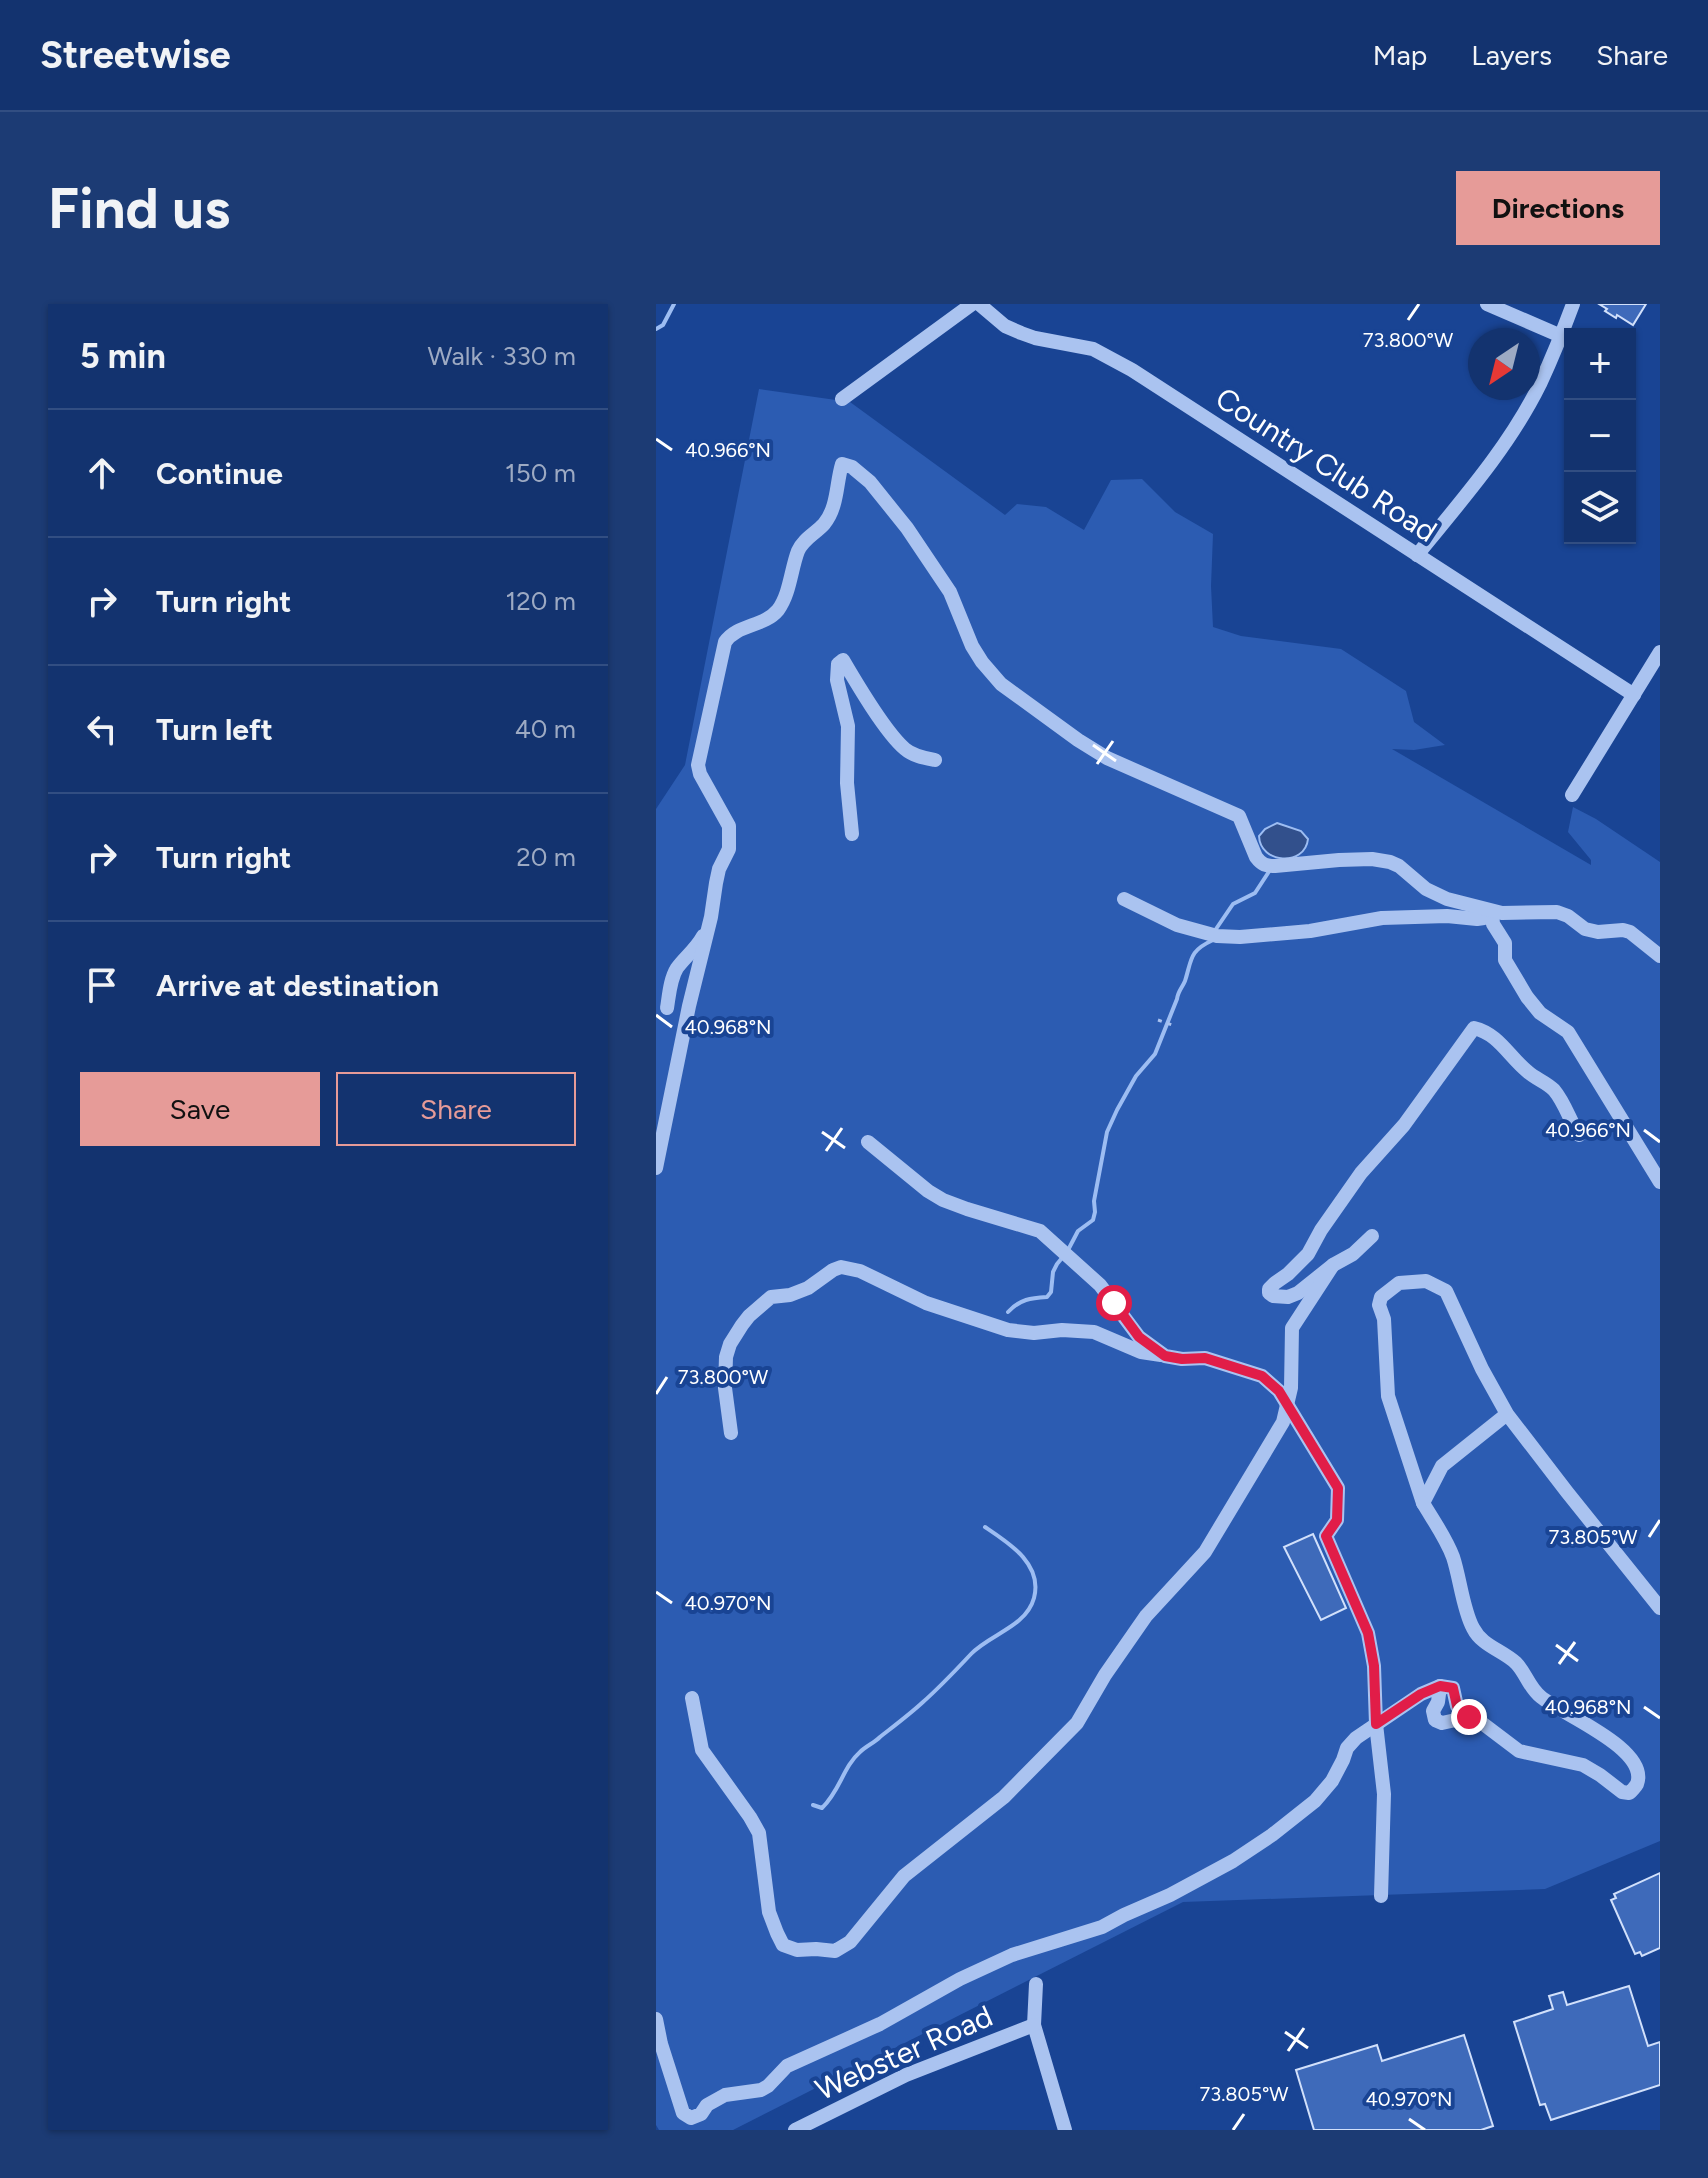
<!DOCTYPE html>
<meta charset="utf-8">
<style>
body{margin:0;font-family:Figtree,sans-serif;background:#1c3b74;color:#f1f3f6}
.controls{position:absolute;right:24px;top:24px;display:grid;overflow:hidden;border-radius:0px;box-shadow:0 2px 6px #0004}
.controls button{width:72px;height:72px;display:grid;place-items:center;padding:0;border:0;border-bottom:2px solid #324e82;background:#13336f;color:#f1f3f6;font:40px sans-serif}
.compass{position:absolute;left:812px;top:24px;width:72px;height:72px;border-radius:50%;background:#13336f;box-shadow:0 2px 6px #0004;rotate:215deg}
.stop{position:absolute;width:24px;height:24px;margin:-18px;border:6px solid #e11d48;border-radius:50%;background:#fff}
.stop.end{background:#e11d48;border-color:#fff;box-shadow:0 2px 8px #0008}
.list{margin:0;padding:0;list-style:none}
h2{display:flex;justify-content:space-between;align-items:center;height:104px;margin:0;padding:0 32px;font-size:34px}
h2 small{font-size:26px;font-weight:400;color:#9daac3}
.list li{display:grid;grid-template-columns:52px 1fr auto;gap:24px;align-items:center;box-sizing:border-box;height:128px;padding:0 32px;border-top:2px solid #324e82}
.list b{display:block;font-size:30px;white-space:nowrap}
.list em{font-size:26px;font-style:normal;color:#9daac3}
.actions{display:flex;gap:16px;padding:24px 32px}
.actions a{flex:1;padding:18px 0;border:2px solid #e69b98;border-radius:0px;text-align:center;font-size:28px;color:#e69b98}
.actions .main{background:#e69b98;color:#111}
.icon{flex:none;width:44px;height:44px;fill:none;stroke:currentColor;stroke-width:2;stroke-linecap:round;stroke-linejoin:round}
.map{position:relative;flex:none;width:1004px;height:1826px;overflow:hidden;border-radius:0px}
header{display:flex;align-items:center;gap:48px;box-sizing:border-box;height:112px;padding:0 40px;background:#13336f;border-bottom:2px solid #324e82}
header strong{font-size:38px}
nav{display:flex;gap:44px;margin-inline-start:auto;font-size:28px}
.intro{display:flex;align-items:center;justify-content:space-between;box-sizing:border-box;height:192px;padding:0 48px}
h1{margin:0;font-size:56px}
.button{padding:20px 36px;border-radius:0px;background:#e69b98;color:#111;font-size:28px;font-weight:700}
main{display:flex;gap:48px;padding:0 48px}
aside{flex:1;background:#13336f;border-radius:0px;box-shadow:0 2px 6px #0004}
.map>svg:first-child{display:block}
.green{fill:#2c5cb2}
.water{fill:#32508c;stroke:#9dbdf2;stroke-width:2}
.lines{fill:none;stroke-linecap:round;stroke-linejoin:round}
.stream{stroke:#9dbdf2;stroke-width:4}
.building{fill:#3e6aba;stroke:#d1e0fb;stroke-width:2}
.path{stroke:#aac3f0;stroke-width:3;stroke-dasharray:4 6;stroke-linecap:butt}
.minor{stroke:#aac3f0;stroke-width:14}
.route{stroke:#e11d48;stroke-width:10}
.ticks{fill:none;stroke:#fff;stroke-width:3}
.labels{text-anchor:middle;stroke-width:8;stroke-linejoin:round;paint-order:stroke}
.street-label{font-size:30px;fill:#fff;stroke:#194494}
.ticks-label{font-size:20px;text-anchor:middle;fill:#fff;stroke:#194494;stroke-width:8;stroke-linejoin:round;paint-order:stroke}
</style>
<header>
<strong>Streetwise</strong>
<nav><a>Map</a><a>Layers</a><a>Share</a></nav>
</header>
<div class="intro"><h1>Find us</h1><a class="button">Directions</a></div>
<main>
<aside>
<h2>5 min<small>Walk · 330 m</small></h2>
<ul class="list">
<li><svg class="icon" aria-label="ahead" viewBox="0 0 24 24"><path d="M12 20V5M6 11l6-6 6 6"/></svg><div><b>Continue</b></div><em>150 m</em></li>
<li><svg class="icon" aria-label="right" viewBox="0 0 24 24"><path d="M7 20v-9h11M14 6l5 5-5 5"/></svg><div><b>Turn right</b></div><em>120 m</em></li>
<li><svg class="icon" aria-label="left" viewBox="0 0 24 24"><path d="M17 20v-9H6M10 6l-5 5 5 5"/></svg><div><b>Turn left</b></div><em>40 m</em></li>
<li><svg class="icon" aria-label="right" viewBox="0 0 24 24"><path d="M7 20v-9h11M14 6l5 5-5 5"/></svg><div><b>Turn right</b></div><em>20 m</em></li>
<li><svg class="icon" aria-label="arrive" viewBox="0 0 24 24"><path d="M6 21V4h12l-3 4 3 4H6"/></svg><div><b>Arrive at destination</b></div></li>
</ul>
<div class="actions"><a class="main">Save</a><a>Share</a></div>
</aside>
<div class="map">
<svg width="1004" height="1826" viewBox="0 0 1004 1826">
<rect width="100%" height="100%" fill="#194494"/>
<path class="green" d="M103,85l91,13 155,113 12,-11 29,3 38,23 27,-50 31,-1 33,33 38,22 -2,52 2,41 28,9 100,13 65,42 8,31 31,23 -31,5 -22,-1 199,116v-5l-23,-28 5,-25 23,12 64,43v979l-115,48 -362,13 -450,228h-74l-3,-5v-1316l29,-44z"/>
<path class="water" d="M621,519l24,8 7,8c-3,28 -48,25 -49,-3l6,-7z"/>
<g class="lines">
<g class="stream">
<path d="M0,25l7,-4 11,-21"/>
<path d="M352,1008c12,-13 23,-14 39,-15l4,-5 2,-20 4,-8 10,-12 11,-21 15,-11 2,-8 -1,-11 13,-69 10,-22 19,-34 19,-22 22,-55c1,-8 5,-11 8,-18 7,-22 4,-30 28,-41l3,-11 17,-25 22,-11 15,-23"/>
<path d="M157,1501l9,3c18,-17 21,-41 38,-56 6,-6 14,-9 20,-15 14,-11 30,-23 43,-35 17,-15 33,-32 48,-48 19,-20 55,-27 63,-56 9,-34 -25,-55 -49,-71"/>
</g>
</g>
<g class="building">
<path d="M943,0h47l-13,21 -16,-10 -1,3 -11,-7 2,-2z"/>
<path d="M657,1230l33,74 -25,12 -37,-73z"/>
<path d="M1004,1569v75l-18,8 -2,-4 -5,2 -24,-54 5,-2 -2,-4z"/>
<path d="M973,1682l19,60 12,-4v43l-109,35 -6,-16 -5,1 -26,-83 39,-13 -4,-13 14,-4 4,13z"/>
<path d="M808,1731l29,91 -12,4h-167l-18,-60 81,-25 5,16z"/>
</g>
<g class="lines">
<path class="path" d="M502,716l17,6"/>
<g class="minor">
<path d="M323,0l26,22 16,7 14,5 58,11 39,21 502,325"/>
<path d="M831,0l74,32"/>
<path d="M186,95l130,-95"/>
<path d="M761,251c44,-54 92,-108 123,-171 12,-26 23,-53 33,-80"/>
<path d="M916,491l88,-143"/>
<path d="M196,530l-5,-51 1,-57 -11,-46 1,-16 5,-4c14,24 42,72 62,89 8,7 20,9 30,11"/>
<path d="M468,595l53,26 40,11 23,1 70,-6 72,-13 65,-2 30,3 7,-1 8,-6 1,12 12,19v17l22,37 13,16 28,19 92,150"/>
<path d="M11,704c2,-12 3,-29 10,-40 8,-11 19,-19 26,-32"/>
<path d="M212,838l60,49 15,9 24,9 73,22 60,54 39,52 26,19 17,3 23,-1 57,18 17,15 59,97 -1,32 -11,16 42,97 6,33 2,58 8,70 -3,102"/>
<path d="M0,864l33,-162 22,-89 5,-34 3,-14 10,-20v-23l-29,-52 -2,-9 27,-123c12,-18 39,-15 53,-32 12,-16 13,-41 20,-59 5,-12 18,-18 26,-27 14,-17 12,-40 18,-60l10,3 18,15 37,46 43,64 22,54 10,16 19,22 77,56 29,18 132,58 17,41c6,8 10,9 19,9l64,-6 33,-1 18,3 9,4 27,23 21,10 55,14 55,-1 11,4 17,13 13,3 25,-2 7,2 30,24"/>
<path d="M716,932l-19,18 -20,11 -35,28 -10,4 -15,-1 -4,-3v-4l6,-6 13,-9 20,-20 13,-24 40,-57 43,-48 70,-97c25,6 35,29 54,44 8,7 18,10 26,18 11,13 16,31 25,45"/>
<path d="M851,1110l-65,52 -19,37 -35,-107 -4,-77 -5,-14 2,-8 18,-14 27,-2 20,10 36,78 25,45 60,78 93,116"/>
<path d="M75,1129l-6,-45 1,-31 4,-13 12,-19 7,-9 22,-19 19,-2 18,-7 25,-18 8,-3 19,4 66,32 82,27 26,3 28,-3 32,2 47,20 20,3"/>
<path d="M784,1382l13,2 4,18 12,11"/>
<path d="M36,1394l10,52 48,67 9,16 10,79 8,21 6,12 14,5 19,-1 19,2 15,-9 54,-66 100,-79 73,-74 28,-48 41,-59 59,-64 78,-130 8,-34 1,-60 41,-63"/>
<path d="M380,1680l-2,41 31,105"/>
<path d="M0,1715l5,25 22,69 8,5 10,-4 6,-9 18,-10 36,-5 7,-4 19,-20 93,-42 80,-45 52,-24 90,-28 22,-12 46,-20 63,-34 39,-26 43,-34 17,-20 11,-21 4,-12 9,-10 65,-44 19,-8 -2,16 -5,9 2,9 7,3 27,-6 9,3 41,31 64,14 17,10 22,17 7,1c2,-1 7,-7 8,-9 13,-35 -76,-70 -96,-87 -12,-9 -15,-24 -25,-34 -14,-13 -34,-17 -43,-35 -10,-18 -13,-50 -20,-71 -7,-19 -20,-37 -30,-54"/>
<path d="M139,1826l111,-55 128,-50"/>
</g>
</g>
<g class="lines">
<path class="route" d="M458,999l25,34 26,19 17,3 23,-1 57,18 17,15 59,97 -1,32 -11,16 42,97 6,33 2,58 45,-30 19,-8 13,2 4,18 12,11"/>
</g>
<path class="ticks" d="M752,16l11,-16M0,135l16,11M437,441l23,16M441,460l16,-23M0,711l16,12M988,826l16,12M166,828l23,16M170,847l16,-23M0,1090l11,-17M993,1233l11,-17M0,1288l16,11M900,1341l22,16M903,1360l16,-22M988,1403l16,11M629,1728l23,16M632,1747l16,-23M753,1815l16,11M577,1826l11,-16"/>
<g class="labels">
<g class="street-label">
<text transform="translate(670 161) rotate(33)" y="10">Country Club Road</text>
<text transform="translate(248 1749) rotate(-24)" y="10">Webster Road</text>
</g>
</g>
<g class="ticks-label">
<text x="752" y="43">73.800°W</text>
<text x="72" y="153">40.966°N</text>
<text x="72" y="730">40.968°N</text>
<text x="932" y="833">40.966°N</text>
<text x="67" y="1080">73.800°W</text>
<text x="937" y="1240">73.805°W</text>
<text x="72" y="1306">40.970°N</text>
<text x="932" y="1410">40.968°N</text>
<text x="588" y="1797">73.805°W</text>
<text x="753" y="1802">40.970°N</text>
</g>
</svg>
<div class="controls">
<button>+</button>
<button>−</button>
<button><svg class="icon" aria-label="layers" viewBox="0 0 24 24"><path d="M12 4l9 5-9 5-9-5zM3 14l9 5 9-5"/></svg></button>
</div>
<svg class="compass" viewBox="-18 -18 36 36"><path d="M0-13l5 13h-10z" fill="#e53935"/><path d="M0 13l5-13h-10z" fill="#9daac3"/></svg>
<div class="stop" style="left:458px;top:999px"></div>
<div class="stop end" style="left:813px;top:1413px"></div>
</div>
</main>
